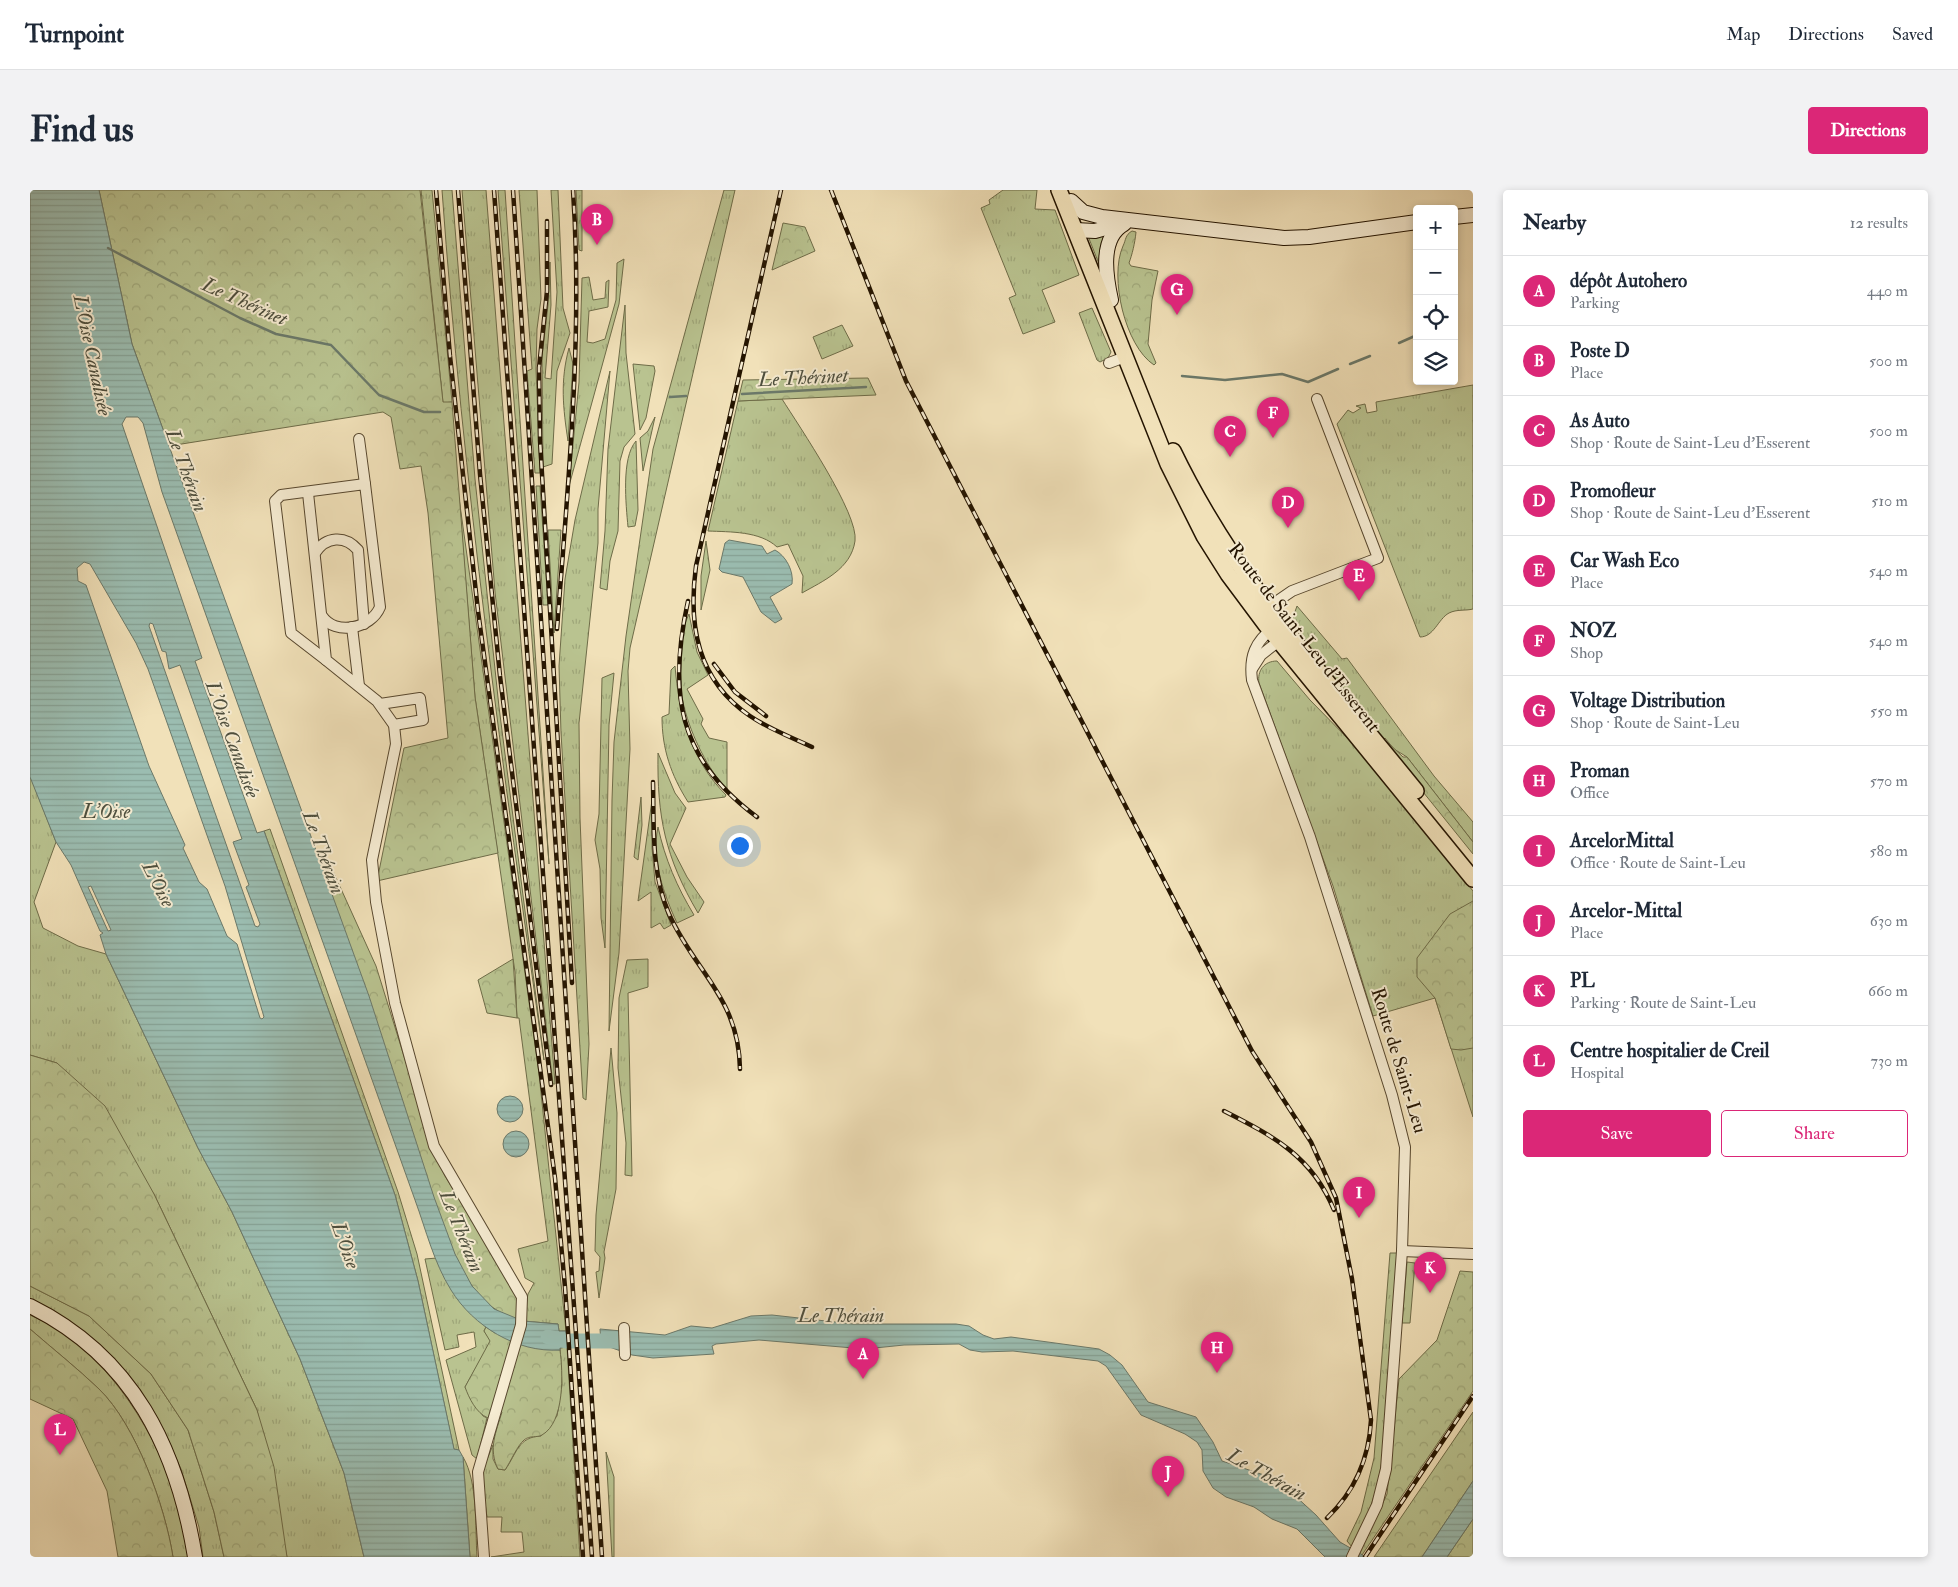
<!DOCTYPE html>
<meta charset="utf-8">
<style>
body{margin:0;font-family:"IM FELL Double Pica",serif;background:#f2f2f3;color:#1f2937}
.controls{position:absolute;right:15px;top:15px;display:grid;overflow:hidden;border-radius:5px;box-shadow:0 2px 8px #0003}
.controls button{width:45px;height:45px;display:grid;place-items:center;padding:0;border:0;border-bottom:1px solid #e0e1e3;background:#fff;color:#1f2937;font:25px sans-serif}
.you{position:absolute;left:709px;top:655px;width:18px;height:18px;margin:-12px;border:4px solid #fff;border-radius:50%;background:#1a73e8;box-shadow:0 0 0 8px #1a73e833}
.badge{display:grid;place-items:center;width:32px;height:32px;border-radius:50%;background:#db2777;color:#fff;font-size:16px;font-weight:700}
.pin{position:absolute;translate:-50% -41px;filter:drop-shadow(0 1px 2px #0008)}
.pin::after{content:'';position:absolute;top:26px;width:18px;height:15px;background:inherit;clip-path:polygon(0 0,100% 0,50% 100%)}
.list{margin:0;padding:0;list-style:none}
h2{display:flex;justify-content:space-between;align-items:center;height:65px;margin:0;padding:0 20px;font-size:21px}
h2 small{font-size:16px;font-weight:400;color:#747a83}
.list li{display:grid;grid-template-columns:32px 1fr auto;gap:15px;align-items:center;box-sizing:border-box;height:70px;padding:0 20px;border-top:1px solid #e0e1e3}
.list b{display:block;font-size:19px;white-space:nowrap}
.list p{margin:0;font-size:16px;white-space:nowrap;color:#747a83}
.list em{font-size:16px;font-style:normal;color:#747a83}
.actions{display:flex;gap:10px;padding:15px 20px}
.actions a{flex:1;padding:11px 0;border:1px solid #db2777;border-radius:5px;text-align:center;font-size:18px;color:#db2777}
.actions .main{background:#db2777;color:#fff}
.icon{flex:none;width:28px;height:28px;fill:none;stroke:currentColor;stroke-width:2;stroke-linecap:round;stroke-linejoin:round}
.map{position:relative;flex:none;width:1443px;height:1367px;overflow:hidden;border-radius:5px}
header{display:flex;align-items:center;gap:30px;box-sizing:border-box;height:70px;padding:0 25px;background:#fff;border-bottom:1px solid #e0e1e3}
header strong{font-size:24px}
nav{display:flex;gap:28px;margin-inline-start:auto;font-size:18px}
.intro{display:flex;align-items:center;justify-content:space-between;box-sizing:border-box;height:120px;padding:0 30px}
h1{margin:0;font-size:35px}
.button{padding:12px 22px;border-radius:5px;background:#db2777;color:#fff;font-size:18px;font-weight:700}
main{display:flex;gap:30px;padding:0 30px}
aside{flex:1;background:#fff;border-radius:5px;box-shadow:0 2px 8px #0003}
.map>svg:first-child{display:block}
.grass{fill:url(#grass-tufts);stroke:#6e6c48}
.forest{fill:url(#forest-crowns);stroke:#6e6c48}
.water{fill:url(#water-rules);stroke:#6b796a;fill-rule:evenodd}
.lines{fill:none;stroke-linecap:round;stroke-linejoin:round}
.stream{stroke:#6b796a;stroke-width:2.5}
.river{stroke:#9bbdb1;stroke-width:15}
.street-casing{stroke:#57472e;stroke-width:12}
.secondary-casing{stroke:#241400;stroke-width:16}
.primary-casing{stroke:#241400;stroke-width:18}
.street{stroke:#f6ecd2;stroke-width:10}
.secondary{stroke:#f6ecd2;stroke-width:14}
.primary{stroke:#f1e1b9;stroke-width:15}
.rail-casing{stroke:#241400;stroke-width:4.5}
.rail{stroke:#f6ecd2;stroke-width:2.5;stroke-dasharray:8;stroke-linecap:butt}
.labels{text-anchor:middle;stroke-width:4;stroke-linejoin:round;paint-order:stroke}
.street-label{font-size:19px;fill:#241400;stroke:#f6ecd2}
.water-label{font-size:20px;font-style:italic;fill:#4e4f3e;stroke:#f6ecd2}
</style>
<header>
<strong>Turnpoint</strong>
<nav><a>Map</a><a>Directions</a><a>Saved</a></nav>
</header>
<div class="intro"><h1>Find us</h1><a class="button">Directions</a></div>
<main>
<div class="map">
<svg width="1443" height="1367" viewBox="0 0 1443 1367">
<defs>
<pattern id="grass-tufts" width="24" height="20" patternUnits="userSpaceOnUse" patternTransform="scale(1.25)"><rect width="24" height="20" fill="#b9c390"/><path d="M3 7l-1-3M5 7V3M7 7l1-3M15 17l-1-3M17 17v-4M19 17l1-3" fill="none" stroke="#9fa77a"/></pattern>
<pattern id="forest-crowns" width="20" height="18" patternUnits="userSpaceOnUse" patternTransform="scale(1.25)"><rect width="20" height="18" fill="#b9c390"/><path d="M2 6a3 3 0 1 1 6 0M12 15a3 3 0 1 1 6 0" fill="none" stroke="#9fa77a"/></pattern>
<pattern id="water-rules" width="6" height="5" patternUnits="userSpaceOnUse" patternTransform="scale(1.25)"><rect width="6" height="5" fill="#9bbdb1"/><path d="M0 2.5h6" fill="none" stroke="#85a296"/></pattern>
</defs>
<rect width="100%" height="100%" fill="#f1e1b9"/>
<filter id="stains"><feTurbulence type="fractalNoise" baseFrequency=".004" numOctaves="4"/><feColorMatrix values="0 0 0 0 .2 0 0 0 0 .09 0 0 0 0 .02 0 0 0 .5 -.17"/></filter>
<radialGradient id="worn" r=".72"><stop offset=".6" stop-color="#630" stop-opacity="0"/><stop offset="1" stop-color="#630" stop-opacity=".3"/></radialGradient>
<g class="grass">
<path d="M391,0h11l20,212 -9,1z"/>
<path d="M412,0h10l23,289 24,228 45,353c-41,-290 -81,-578 -102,-870z"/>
<path d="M432,0h24l69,894h-2l-58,-492z"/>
<path d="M468,0h7l44,674z"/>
<path d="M489,0h18l4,109 -4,30 -1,40 4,104h-5l-8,-102 5,-2z"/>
<path d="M521,0h7l5,118 7,25 -13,38 -5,93 -9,3 -1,-110 6,-52 2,-43 1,43 -6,73 6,1 6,-87z"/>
<path d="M546,0h6v61l-3,-1z"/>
<path d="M694,0h11l-105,458 -2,23 2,78 -11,204 -10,78 3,-231 2,-58 12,-106 27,-187z"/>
<path d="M973,0h34l-2,19 20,1 24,65 -37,15 13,32 -32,12 -14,-36 7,-3 -35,-87 9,-4 -1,-4z"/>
<path d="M1073,44l5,4 -7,31 -13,-33z"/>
<path d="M594,69l-5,45 -50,182 10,-104 3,-104 7,-1 4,23 12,-2 1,-16 3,-2 -1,27 -19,4 -2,31 6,1 12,-4 11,-39 1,-37z"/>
<path d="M595,115l1,48 9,81 -11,13 -4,14 -2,70 -8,30 -3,29 -7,-2 5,-57 3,-82z"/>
<path d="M1062,118l19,44 -3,6 -8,4 -3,-2 -18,-47z"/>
<path d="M812,135l11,21 -31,13 -9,-22z"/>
<path d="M539,158l4,16 -5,77c-5,-33 -8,-60 1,-93z"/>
<path d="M603,174l21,2 1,5 -9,47 -6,12z"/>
<path d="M580,181l-12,138v34l-19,180 1,95 9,226 -3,56 -3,-2 -22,-365 -2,-67 6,-87 10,-59z"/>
<path d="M1443,195v224c-8,2 -16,0 -24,4 -11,6 -15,24 -29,24l-83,-213 11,-14 5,3 8,-5 -5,-2 9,-2 2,9 10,-2 -1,-9z"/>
<path d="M752,209c17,27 77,115 73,142 -4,28 -32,40 -53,52l1,-17 -15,-32 -11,3c-17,-16 -47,-15 -69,-16l30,-130z"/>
<path d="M625,227l-12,54 -3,-33 8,-7z"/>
<path d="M606,251l2,69 -3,16 -7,1c-2,-22 -7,-69 8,-86z"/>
<path d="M506,296h4l8,119h-5z"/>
<path d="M429,308l80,576 27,257h-7l-1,-7 -35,-3 5,-27 6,-11 -9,-5 -7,-29 30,-8 -29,-223h-2l-2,-46 -40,-275z"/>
<path d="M518,340h13l-7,103z"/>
<path d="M676,351l4,29 -9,40v-34z"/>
<path d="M1267,416l45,53 5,-1 87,118 39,46v20l-66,-85 -13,-8 -9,-11 -3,3 -86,-109 -5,-9z"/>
<path d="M659,424l8,38 11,23 -21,14 16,30 -2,5 8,14 18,4v48c-38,-43 -64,-121 -38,-176z"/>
<path d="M1247,471l33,39 49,50 114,141v226l-38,-119 -62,18 -40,-130 -74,-203c-2,-12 5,-22 18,-22z"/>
<path d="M645,476c4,48 15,93 51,129l-1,2 -37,5c-17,-27 -26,-53 -26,-85l7,-3 2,-44z"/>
<path d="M584,483l-5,52 -4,223 -4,-30 -1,-49 -5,-29 4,-26 3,-136z"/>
<path d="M628,563l17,40 11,15 -16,36 17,33 17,25 -6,11c-33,-56 -41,-96 -40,-160z"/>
<path d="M0,585l26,67 -22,60 9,26 35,18 28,8 92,194 34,64 68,147 44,114 20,84h-77l-30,-147 -103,-216 -97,-131 -27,-8z"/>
<path d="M611,607l1,28 -4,35 -4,-3z"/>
<path d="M622,610v48l3,34 16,43 -7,4 -4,-6 -9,5v-36l-13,9z"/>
<path d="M628,637c7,32 19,60 36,88l-17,8c-13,-28 -26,-64 -19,-96z"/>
<path d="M240,639l128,363 19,62 42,196h-5l-36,-169 -23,-86 -131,-364z"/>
<path d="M618,769v28l-20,6 4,183 -7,-1 1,-32 -8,-75 1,-70 8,-38z"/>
<path d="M581,858l6,65 -1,76 -12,63 1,6 -6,40 -3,-26 3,-1 1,-14 -5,-6 1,-36z"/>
<path d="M1360,1063h9l-17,208c-6,35 -13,54 -30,86l-5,-6 14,-29 13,-54z"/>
<path d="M407,1068c13,31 23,47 49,69l-2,4 7,10 -26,46 18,29 4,2 -10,41 -5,-4 -26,-95 30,-13 -2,-15 -17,3 2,12 -14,3 -20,-91z"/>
<path d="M1377,1072l8,1 -5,60h-8z"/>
<path d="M0,1096l59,30 62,58 37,56 26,82 10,45h-21l-4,-30 -18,-58 -18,-40 -15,-23 -118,-104z"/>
<path d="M0,1125c71,30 121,108 145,178 7,20 9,43 13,64h-15c-8,-51 -37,-132 -74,-168 -22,-21 -46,-40 -69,-60z"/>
<path d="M537,1157l13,210h-89l33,-5 -2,-20h-21l1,-15h-15l-6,-43 12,-29v14l5,10 7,1c12,-17 13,-33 36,-34l16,-20 5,-31 -2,-37z"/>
<path d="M576,1262l8,25v80h-2z"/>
</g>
<g class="forest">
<path d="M69,0h321l23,212h9l23,295 23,156 -121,28 27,-133 44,-10 -20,-225 -7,-47 -21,3 -9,-52 -8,-5 -214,34 -37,-102z"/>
<path d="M753,33l22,4 10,24 -43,19z"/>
<path d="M1102,41l4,1c-1,11 -4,23 -7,31l2,3 27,5 -6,29 -4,44 8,19 -2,2c-29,-19 -45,-88 -31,-119 3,-6 2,-11 9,-15z"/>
<path d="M838,188l8,17 -138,6 5,-21z"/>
<path d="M1353,548l20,19h4l66,85v12l-91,-113z"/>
<path d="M291,661l6,7 49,108 58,187 11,23 67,110 22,62 26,2c3,22 5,72 -18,85 -5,3 -12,0 -18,5 -7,6 -13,21 -19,30l-7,-1c-10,-20 -2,-37 4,-57l-3,-3h-6l-5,9c-12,-5 -19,-20 -23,-31l25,-46 -6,-10 2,-4 9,6 10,-18c-18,-9 -31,-24 -41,-42 -23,-42 -39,-103 -55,-149 -30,-90 -61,-179 -91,-269z"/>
<path d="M1443,711v147l-12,2 -10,-1 -16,-51 -18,-21v-19l33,-44z"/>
<path d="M483,769l4,59 -30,-5 -9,-33z"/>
<path d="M0,865l27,8 48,43 49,88 103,216 17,57 13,90h-63l-10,-45 -26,-82 -37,-56 -62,-58 -59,-30z"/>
<path d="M1430,1081l13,1v119l-111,164 -3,-1 28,-60 12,-115 38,-39z"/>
<path d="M0,1139c23,20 47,39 69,60 37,36 66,117 74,168h-55l-11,-66 -34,-72 -43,-20z"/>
<path d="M1443,1222v69l-51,76h-48z"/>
<path d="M433,1267c15,25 12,70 14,100h-7z"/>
<path d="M1443,1329v38h-26z"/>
</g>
<g class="water">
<path d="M0,0h69l33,154 237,652 65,201 21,57 17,32 22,23 29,12 35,3 1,7h7l1,16 -7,1v2c-43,3 -87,-24 -109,-60 -17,-27 -25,-60 -36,-90l-253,-708 -19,-69 -5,-6h-12l-4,7 80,234 -7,3 62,172 7,-2 131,364 23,86 36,168 5,1 4,7 7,100h-106l-20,-84 -44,-114 -68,-147 -34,-64 -92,-194 -6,-19 3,-2 -3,-2 -29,-66 -15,-23 -26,-65zM54,372l6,2 46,79 12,26 77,217 39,131 -2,2 -2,-1 -23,-74 -10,-8 -20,-47 -8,-7 -16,-34 2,-3 -36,-79 -63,-181 -8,-4 -1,-13zM120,433l3,1 9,27 4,1 3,17 11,-4 3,8 59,166 -9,3 16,43 -3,2 14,37 -2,3 -3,-1 -106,-300zM61,696l20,44 -3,1 -20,-44z"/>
<path d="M699,350l33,6 5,8 8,-4c11,6 19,21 17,34l-22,13 12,22 -7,4 -14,-11 -18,-35 -21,-5 -3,-3 6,-26z"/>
<circle cx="480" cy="919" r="13"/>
<circle cx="486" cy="954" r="13"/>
<path d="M742,1125l81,9h103l13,2 14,9 11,4 17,-2 88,12 11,6 12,10 26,37 48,15 17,25 9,19 45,15 14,7 35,32 24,27 26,15h-41l-28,-28 -25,-10 -18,-12 -28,-10 -13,-9 -10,-17 -1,-21 -5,-8 -12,-8 -44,-19 -35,-49 -8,-5 -85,-10 -31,1 -12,-2 -11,-6 -55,1 -39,4 -106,-9 -43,4 -4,2 2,8 -61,4 -21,-3 -31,-11 -1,-15 65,6 26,-9 21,2 39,-12z"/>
<path d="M1443,1291v38l-26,38h-25z"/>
</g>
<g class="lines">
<g class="stream">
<path d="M78,58l132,70 36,16 55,11 48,50 45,17h16"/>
<path d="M1369,153l18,-8"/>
<path d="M1320,174l20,-8"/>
<path d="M1152,186l43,4 57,-6 26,8 30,-13"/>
<path d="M712,204l124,-7"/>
<path d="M640,207l16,-1"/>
</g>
<path class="river" d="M518,1147l18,4h53"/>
<defs>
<g id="street">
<path d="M1079,173l16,-6"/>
<path d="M329,249l6,45"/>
<path d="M278,303l18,167 51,41 17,24 2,19 -24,116 4,42 19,101 39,143 88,151 -1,28 -43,147 6,85"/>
<path d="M285,363c11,-17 30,-18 43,-3l6,74"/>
<path d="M1234,420l28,-19 86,-33 -61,-159"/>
<path d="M292,426c13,20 49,13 58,-9l-15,-123 -84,11 -6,6 16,132 35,27"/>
<path d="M322,437l7,59"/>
<path d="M1244,437c-19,15 -25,29 -22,53l58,157 82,258 13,52 -3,104 -16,218 -9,36 -25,52"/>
<path d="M1222,479l9,-14 23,-18"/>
<path d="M350,514l40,-6 3,22 -29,5"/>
<path d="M1372,1061l71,3"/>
<path d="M594,1138l1,27"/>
</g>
<g id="secondary">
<path d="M1041,11l12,11 19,5 182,21 25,-1 108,-15"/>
<path d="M1424,27l19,-2"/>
<path d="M1045,40l20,1 25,-7"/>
<path d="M1081,110c-5,-23 -12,-62 13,-76"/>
<path d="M0,1116c103,51 147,142 165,251"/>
</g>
<g id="primary">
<path d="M1029,0l109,274 36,72 24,38 38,51 207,254"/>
<path d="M1143,261c61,127 155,231 243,340"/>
</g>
</defs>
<use href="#street" class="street-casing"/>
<use href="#secondary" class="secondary-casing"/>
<use href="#primary" class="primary-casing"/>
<use href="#street" class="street"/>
<use href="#secondary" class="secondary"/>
<use href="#primary" class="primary"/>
<defs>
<g id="rail">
<path d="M406,0l14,166 28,255 77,567 10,109 18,270"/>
<path d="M428,0l22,284 20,202 51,409"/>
<path d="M464,0l98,1367"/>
<path d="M483,0l89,1367"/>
<path d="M751,0l-85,376c-8,59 1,114 54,150 19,13 41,21 62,31"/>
<path d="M801,0l75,191 346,670 59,91 25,56 16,81 19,141c-2,39 -16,71 -44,98"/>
<path d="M517,31v70l-8,77 1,72 32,543"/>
<path d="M658,411c-20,91 -11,157 69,216"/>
<path d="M527,439c11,-146 26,-292 16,-439"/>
<path d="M684,474l21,28 31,24"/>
<path d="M623,592c1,45 -2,90 16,132 26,58 70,84 71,155"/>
<path d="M1194,921c49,25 88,45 110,99"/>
<path d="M1335,1367l108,-161"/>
</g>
</defs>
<use href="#rail" class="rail-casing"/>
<use href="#rail" class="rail"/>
</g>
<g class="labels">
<g class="street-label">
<text transform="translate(1275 447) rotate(52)" y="7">Route de Saint-Leu d'Esserent</text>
<text transform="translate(1370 870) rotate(73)" y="7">Route de Saint-Leu</text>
</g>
<g class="water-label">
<text transform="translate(215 111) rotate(24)" y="7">Le Thérinet</text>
<text transform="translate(63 165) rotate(78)" y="7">L'Oise Canalisée</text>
<text transform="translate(773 187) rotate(-3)" y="7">Le Thérinet</text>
<text transform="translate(157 280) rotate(70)" y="7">Le Thérain</text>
<text transform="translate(203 549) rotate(70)" y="7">L'Oise Canalisée</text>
<text x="76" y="628">L’Oise</text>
<text transform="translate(294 662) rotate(70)" y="7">Le Thérain</text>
<text transform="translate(129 694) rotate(63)" y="7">L'Oise</text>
<text transform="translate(432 1041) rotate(68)" y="7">Le Thérain</text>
<text transform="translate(316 1055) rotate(70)" y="7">L'Oise</text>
<text x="811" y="1132">Le Thérain</text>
<text transform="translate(1237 1284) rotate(29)" y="7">Le Thérain</text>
</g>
</g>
<rect width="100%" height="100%" filter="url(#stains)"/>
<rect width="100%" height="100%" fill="url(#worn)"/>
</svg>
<div class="controls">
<button>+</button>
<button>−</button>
<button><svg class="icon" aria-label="locate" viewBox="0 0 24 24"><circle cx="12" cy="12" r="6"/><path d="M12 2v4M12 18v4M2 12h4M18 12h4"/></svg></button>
<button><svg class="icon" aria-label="layers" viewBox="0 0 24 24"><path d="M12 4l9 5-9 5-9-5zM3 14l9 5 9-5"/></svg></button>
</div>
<div class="you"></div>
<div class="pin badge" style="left:833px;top:1189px">A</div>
<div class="pin badge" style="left:567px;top:55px">B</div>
<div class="pin badge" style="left:1200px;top:267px">C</div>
<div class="pin badge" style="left:1258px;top:338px">D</div>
<div class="pin badge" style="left:1329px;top:411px">E</div>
<div class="pin badge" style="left:1243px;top:248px">F</div>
<div class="pin badge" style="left:1147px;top:125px">G</div>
<div class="pin badge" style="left:1187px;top:1183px">H</div>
<div class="pin badge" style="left:1329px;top:1028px">I</div>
<div class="pin badge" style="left:1138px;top:1307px">J</div>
<div class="pin badge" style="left:1400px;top:1103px">K</div>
<div class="pin badge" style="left:30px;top:1265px">L</div>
</div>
<aside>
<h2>Nearby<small>12 results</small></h2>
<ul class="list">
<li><span class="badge">A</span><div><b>dépôt Autohero</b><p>Parking</p></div><em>440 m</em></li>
<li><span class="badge">B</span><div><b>Poste D</b><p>Place</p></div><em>500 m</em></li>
<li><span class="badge">C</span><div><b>As Auto</b><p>Shop · Route de Saint-Leu d'Esserent</p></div><em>500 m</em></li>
<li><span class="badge">D</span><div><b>Promofleur</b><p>Shop · Route de Saint-Leu d'Esserent</p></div><em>510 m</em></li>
<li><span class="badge">E</span><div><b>Car Wash Eco</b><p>Place</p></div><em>540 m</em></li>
<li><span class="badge">F</span><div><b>NOZ</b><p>Shop</p></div><em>540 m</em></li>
<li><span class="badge">G</span><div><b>Voltage Distribution</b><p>Shop · Route de Saint-Leu</p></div><em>550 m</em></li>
<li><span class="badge">H</span><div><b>Proman</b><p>Office</p></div><em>570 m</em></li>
<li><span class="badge">I</span><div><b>ArcelorMittal</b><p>Office · Route de Saint-Leu</p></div><em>580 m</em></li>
<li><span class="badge">J</span><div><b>Arcelor-Mittal</b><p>Place</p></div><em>630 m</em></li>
<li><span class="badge">K</span><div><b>PL</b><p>Parking · Route de Saint-Leu</p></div><em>660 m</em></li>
<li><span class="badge">L</span><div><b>Centre hospitalier de Creil</b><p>Hospital</p></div><em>730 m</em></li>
</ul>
<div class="actions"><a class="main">Save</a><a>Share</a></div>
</aside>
</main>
